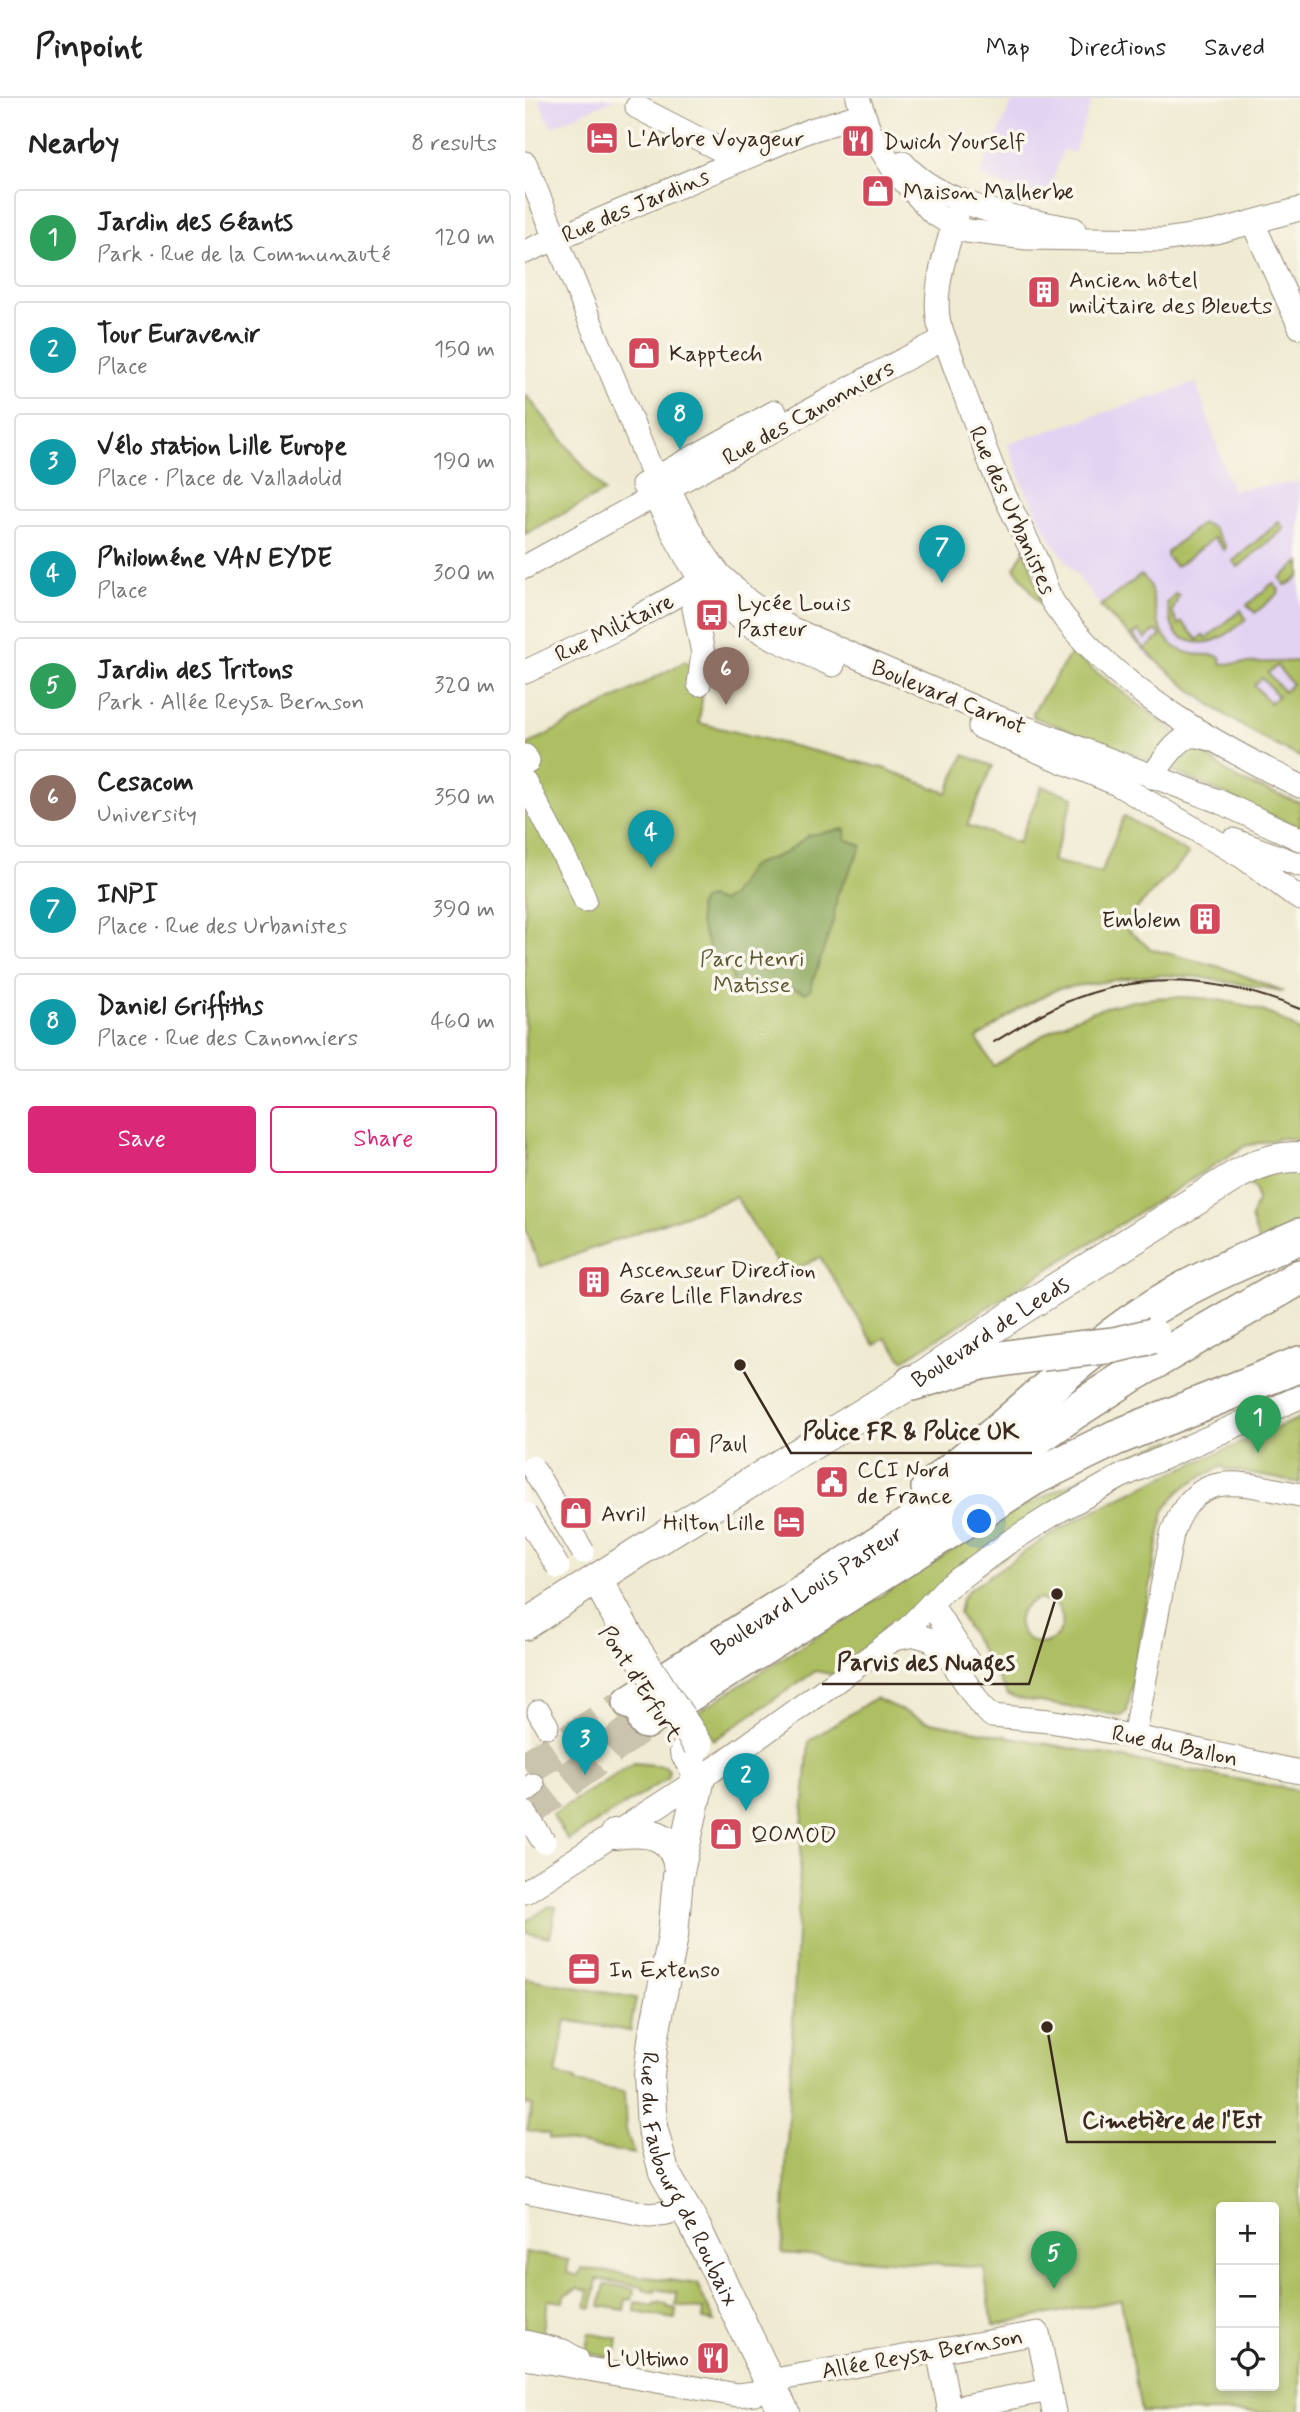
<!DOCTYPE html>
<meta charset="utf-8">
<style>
body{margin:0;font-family:Mynerve,sans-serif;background:#f6f6f6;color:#222}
.controls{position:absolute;right:21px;bottom:21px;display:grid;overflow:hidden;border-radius:7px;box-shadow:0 4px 10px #0003}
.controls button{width:63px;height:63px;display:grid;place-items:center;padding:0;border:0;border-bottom:2px solid #e0e0e0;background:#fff;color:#222;font:35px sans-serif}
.you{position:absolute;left:455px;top:1424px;width:24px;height:24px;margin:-18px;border:5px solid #fff;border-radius:50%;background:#1a73e8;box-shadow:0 0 0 10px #1a73e833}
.badge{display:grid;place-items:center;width:46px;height:46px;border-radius:50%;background:#db2777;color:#fff;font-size:23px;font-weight:700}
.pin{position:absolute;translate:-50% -58px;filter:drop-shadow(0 2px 4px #0008)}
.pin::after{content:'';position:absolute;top:37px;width:24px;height:21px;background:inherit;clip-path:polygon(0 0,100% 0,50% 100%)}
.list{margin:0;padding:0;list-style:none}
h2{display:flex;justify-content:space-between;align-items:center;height:91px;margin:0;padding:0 28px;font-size:30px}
h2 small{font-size:23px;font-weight:400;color:#767676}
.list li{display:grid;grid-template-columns:46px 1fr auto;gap:21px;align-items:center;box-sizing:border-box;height:98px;margin:0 14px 14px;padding:0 14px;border:2px solid #e0e0e0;border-radius:7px}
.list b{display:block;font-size:26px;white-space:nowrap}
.list p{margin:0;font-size:23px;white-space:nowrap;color:#767676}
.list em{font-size:23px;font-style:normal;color:#767676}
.actions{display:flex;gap:14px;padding:21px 28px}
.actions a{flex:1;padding:16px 0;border:2px solid #db2777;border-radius:7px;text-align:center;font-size:24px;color:#db2777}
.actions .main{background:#db2777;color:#fff}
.icon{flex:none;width:38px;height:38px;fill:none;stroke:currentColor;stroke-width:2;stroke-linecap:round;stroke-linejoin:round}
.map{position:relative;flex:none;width:775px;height:2314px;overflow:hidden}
header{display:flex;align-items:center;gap:42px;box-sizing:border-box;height:98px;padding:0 35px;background:#fff;border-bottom:2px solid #e0e0e0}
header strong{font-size:33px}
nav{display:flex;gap:38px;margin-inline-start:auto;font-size:24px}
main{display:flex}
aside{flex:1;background:#fff}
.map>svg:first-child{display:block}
.built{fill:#e3d3f3}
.green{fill:#adbf62;stroke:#747440;stroke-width:2;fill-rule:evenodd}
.forest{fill:#8aa658;stroke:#62683b;stroke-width:2}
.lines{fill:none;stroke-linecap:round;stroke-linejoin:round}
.highway-tunnel{stroke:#cbc4ad;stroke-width:35;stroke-dasharray:35 18;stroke-linecap:butt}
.minor-casing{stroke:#958a78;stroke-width:25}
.major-casing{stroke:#958a78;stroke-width:32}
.highway-casing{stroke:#958a78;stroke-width:38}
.minor{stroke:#fff;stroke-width:23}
.major{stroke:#fff;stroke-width:30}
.highway{stroke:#fff;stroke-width:35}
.tram{stroke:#3b2a1e;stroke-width:2}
.minor-bridge-casing{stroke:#958a78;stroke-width:25;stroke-linecap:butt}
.major-bridge-casing{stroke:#958a78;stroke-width:32;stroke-linecap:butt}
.highway-bridge-casing{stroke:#958a78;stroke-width:38;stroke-linecap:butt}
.minor-bridge{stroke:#fff;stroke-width:23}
.major-bridge{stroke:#fff;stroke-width:30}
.highway-bridge{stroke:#fff;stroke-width:35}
.labels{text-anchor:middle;stroke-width:7;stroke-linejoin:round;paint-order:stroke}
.poi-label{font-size:23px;fill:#3b2a1e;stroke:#fbf7ec;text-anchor:start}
.street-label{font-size:23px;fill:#3b2a1e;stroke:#fbf7ec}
.park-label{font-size:23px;fill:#5d5732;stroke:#fbf7ec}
.leader{fill:none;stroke:#3b2a1e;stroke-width:2.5}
.callout-dot{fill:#3b2a1e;stroke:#fbf7ec;stroke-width:2.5}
.callout-label{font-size:24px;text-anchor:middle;font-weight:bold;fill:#3b2a1e;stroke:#fbf7ec;stroke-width:7;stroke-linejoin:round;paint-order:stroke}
</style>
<header>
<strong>Pinpoint</strong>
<nav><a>Map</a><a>Directions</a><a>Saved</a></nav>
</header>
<main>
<aside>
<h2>Nearby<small>8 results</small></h2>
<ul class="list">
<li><span class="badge" style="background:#2e9e5b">1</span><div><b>Jardin des Géants</b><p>Park · Rue de la Communauté</p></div><em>120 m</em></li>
<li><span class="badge" style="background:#0f9aa8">2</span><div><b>Tour Euravenir</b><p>Place</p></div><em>150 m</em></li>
<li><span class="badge" style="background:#0f9aa8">3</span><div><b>Vélo station Lille Europe</b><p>Place · Place de Valladolid</p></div><em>190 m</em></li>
<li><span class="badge" style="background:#0f9aa8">4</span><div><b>Philoméne VAN EYDE</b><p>Place</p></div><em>300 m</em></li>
<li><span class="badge" style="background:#2e9e5b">5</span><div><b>Jardin des Tritons</b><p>Park · Allée Reysa Bernson</p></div><em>320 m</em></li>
<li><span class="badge" style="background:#8d6e63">6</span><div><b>Cesacom</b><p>University</p></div><em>350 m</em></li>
<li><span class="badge" style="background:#0f9aa8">7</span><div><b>INPI</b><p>Place · Rue des Urbanistes</p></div><em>390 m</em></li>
<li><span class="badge" style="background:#0f9aa8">8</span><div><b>Daniel Griffiths</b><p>Place · Rue des Canonniers</p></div><em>460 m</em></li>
</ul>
<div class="actions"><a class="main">Save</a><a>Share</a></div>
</aside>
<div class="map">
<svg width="775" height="2314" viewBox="0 0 775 2314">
<rect width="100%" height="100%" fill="#fbf7ec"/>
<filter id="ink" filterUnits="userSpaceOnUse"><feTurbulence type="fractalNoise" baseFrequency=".0143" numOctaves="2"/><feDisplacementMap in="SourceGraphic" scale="14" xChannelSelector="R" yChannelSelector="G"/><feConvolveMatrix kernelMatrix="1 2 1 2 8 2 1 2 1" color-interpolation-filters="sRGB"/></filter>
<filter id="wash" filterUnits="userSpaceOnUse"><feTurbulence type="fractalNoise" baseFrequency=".00686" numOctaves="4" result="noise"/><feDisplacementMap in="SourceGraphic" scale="28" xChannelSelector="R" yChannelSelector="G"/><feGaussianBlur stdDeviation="1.57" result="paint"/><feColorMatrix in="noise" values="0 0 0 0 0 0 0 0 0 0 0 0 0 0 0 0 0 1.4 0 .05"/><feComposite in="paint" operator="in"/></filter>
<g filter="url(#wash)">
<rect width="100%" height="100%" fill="#efead1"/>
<g class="built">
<path d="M17,0h74l-65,29 -12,-27z"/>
<path d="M475,0l92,2 -18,53 -11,-3 -17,51 -67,-25 33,-73z"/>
<path d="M671,285l36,107 68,-8v275l-21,-10 -73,-43 -60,-50 -46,-48 -48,-65 -28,-54 -16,-43z"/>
</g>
<g class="green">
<path d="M2,298l77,96 -79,42v-137z"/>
<path d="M754,424l5,7 -46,38 -5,-6z"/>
<path d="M677,425l10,4 14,20 -2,3 -10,-12 -38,29 -9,-10v-5z"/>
<path d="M500,451l19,59 -30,-40z"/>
<path d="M775,464v14l-9,7 -6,2 -5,-7z"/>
<path d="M616,477c20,15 6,54 36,73 19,12 32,3 43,9l2,7 78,-3v96c-83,-38 -137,-87 -200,-151zM631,532l5,6 -16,13 -12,-14 6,-4 6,8zM752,568l15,18 -8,8 -16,-19zM737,580l16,18 -8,7 -16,-18z"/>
<path d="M748,485l6,7 -1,4 -23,19 -8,-8z"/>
<path d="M650,496l4,2 -7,16 6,13 4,-3 16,18 5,-5 4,3 34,-28 5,9c-16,15 -37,30 -59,21 -6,-2 -10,-4 -13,-10 -4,-7 -5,-18 -7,-27z"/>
<path d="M546,555l166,126 63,24v25l-155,-69 -112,-42v-5z"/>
<path d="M161,563l17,30 -4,32 184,45 64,25 17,-38 29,11 -26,59 51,18 24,-57 32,11 -22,64 49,12 23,-57 65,38 -64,67v7l26,21 73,19 59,23 -85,-14 -35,-2 -35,3 -71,11 -38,20 -42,30 17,27c23,-14 45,-30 69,-42 60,-30 130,-35 194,-15 15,4 29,14 43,22v109l-18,-2 -37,8 -342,214 -17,-22 -11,7 -55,-88 -36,18 -48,-78 -196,70 -15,-39v-482z"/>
<path d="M775,1069v58l-40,21 -9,-28 6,-17 -2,-12 -10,-9z"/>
<path d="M775,1320v65l-75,-14 -2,-3c-26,13 -44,19 -59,45l-37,200 -5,5 -107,-18 -8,-4 -48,-81 3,-14 7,-9c38,-26 76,-54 117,-75 69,-37 142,-66 214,-97zM514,1501l17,5c12,17 7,34 -14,40 -29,-4 -32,-37 -3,-45z"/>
<path d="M647,1342l2,5 -291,192 -48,38 -19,-4 -102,69 -16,-28 316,-201 99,-48z"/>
<path d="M350,1600l50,23 375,70v621h-159l-20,-112 -128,25 -9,-57 -202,-15 20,-427 7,-85zM749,2109v179h-53v-179z"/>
<path d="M109,1665l31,3 4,4 -1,8 -100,62 -16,-26z"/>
<path d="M25,1808l6,1 -6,30 -25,-5v-10z"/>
<path d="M0,1880l111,20 -6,33 -64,-11 -10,55 20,4 -1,4 49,9 2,38 8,24 -85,-15v-5l-22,-4 5,-24 -7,-2z"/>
<path d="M0,2154l44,8 -2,13 12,3 3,-8 115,16 18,38 -12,-2 1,-10 -28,-5 1,-12 -21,-4 -1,3 -12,-2v-3l-46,-8 -5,29 -6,-1 3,-17 -11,-2 -14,7 -1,7 -15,-2 -6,35 -17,-3z"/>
<path d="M80,2186l29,5 -2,11 -6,-1 -2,11 -24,-4z"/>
<path d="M111,2204l18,3 1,-3 12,2v3l9,2 -1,10 -40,-7z"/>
<path d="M64,2235l29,6 -3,19 -30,-5z"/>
</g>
<path class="forest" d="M320,731l1,10 16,7 -25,49 -4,26 -23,69 -4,3 -12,-4 -53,5 -6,-6 -5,-17 -15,-9 -15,-37 -2,-17 4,-8 7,-2 12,4 10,-6 19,-30 35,-13 24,-18z"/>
</g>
<g filter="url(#ink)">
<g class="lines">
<g class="highway-tunnel">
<path d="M0,1671l106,-67"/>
<path d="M0,1715l121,-92"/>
</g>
<defs>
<g id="minor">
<path d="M333,0l12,34 24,38 38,42 22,14 13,5 60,7 136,2 53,-8 84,-23"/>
<path d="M112,9l103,53"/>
<path d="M0,65l130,316 14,10 27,53 23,32 30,28 41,26 202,87 226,86 82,38"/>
<path d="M378,65c37,43 117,56 171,66"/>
<path d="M436,102c-10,36 -30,87 -22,124 19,50 36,101 56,150 12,28 26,54 39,81 8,16 10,34 20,49 56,81 160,140 246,182"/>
<path d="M728,125l47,104"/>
<path d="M0,154l283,-121 55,-17"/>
<path d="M130,381c-4,18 8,32 16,49 41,85 78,101 162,137"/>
<path d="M118,387l132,-73"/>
<path d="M0,469l351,-193 68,-35"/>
<path d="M165,490l13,65 -4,31"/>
<path d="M0,574l95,-45 82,-46"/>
<path d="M455,629l137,57 126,73 57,42"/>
<path d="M0,658l3,5 -3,1"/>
<path d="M627,679c8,-12 25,-39 40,-41 5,-1 13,2 18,3"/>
<path d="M0,684l52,99 8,19"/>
<path d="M708,742l67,25"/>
<path d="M406,1506l36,56"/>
<path d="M369,1541l22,-4 16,5 18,19 30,45 12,12 57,5 43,7 208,44"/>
<path d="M14,1614l8,14"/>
<path d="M609,1639l38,-203c24,-70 71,-50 128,-39"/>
<path d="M0,1693l8,-6"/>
<path d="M0,1794l188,-122 165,-119 31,-24 36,-38 61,-45 49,-31 65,-36 180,-80"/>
<path d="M0,2093l124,24 18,-2 17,-6"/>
<path d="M0,2244l38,9 14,8"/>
<path d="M413,2253l12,61"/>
<path d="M0,2260l212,37 17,-2 18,-6"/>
<path d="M244,2283l269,-48 16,79"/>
<path d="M424,2311l101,-19"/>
</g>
<g id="major">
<path d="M72,1481l36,66"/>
<path id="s1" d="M0,1527l118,-76 269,-166 104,-70 217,-136c22,-13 41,-20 67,-20"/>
<path id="s2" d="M160,1654l15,26 -22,98 -5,60 -20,104 -4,35 3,52 12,45 32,56 88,184"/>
<path d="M90,1736c32,-4 60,-2 64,36"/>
</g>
<g id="highway">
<path d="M387,1285l69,-21 61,-9"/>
<path d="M404,1390c74,-55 137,-123 214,-174 49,-33 103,-54 157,-78"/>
<path id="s3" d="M106,1604l306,-195 138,-96 54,-35 171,-99"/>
<path d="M121,1623l387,-243 82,-40 185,-74"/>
</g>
</defs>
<use href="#minor" class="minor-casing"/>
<use href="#major" class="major-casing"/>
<use href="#highway" class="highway-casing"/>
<use href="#minor" class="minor"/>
<use href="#major" class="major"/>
<use href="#highway" class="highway"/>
<path class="tram" d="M469,944c23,-14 45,-28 70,-39 79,-34 158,-26 236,6"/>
<defs>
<g id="minor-bridge">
<path d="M7,1369l51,85"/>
<path d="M0,1416l33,53"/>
<path d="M0,1715l19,29"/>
</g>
<path id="major-bridge" d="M108,1547l65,100"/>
<path id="highway-bridge" d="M517,1255l72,-8 38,-9"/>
</defs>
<use href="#minor-bridge" class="minor-bridge-casing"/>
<use href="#major-bridge" class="major-bridge-casing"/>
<use href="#highway-bridge" class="highway-bridge-casing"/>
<use href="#minor-bridge" class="minor-bridge"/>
<use href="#major-bridge" class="major-bridge"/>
<use href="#highway-bridge" class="highway-bridge"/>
</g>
</g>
<defs>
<symbol id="hotel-square" viewBox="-11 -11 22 22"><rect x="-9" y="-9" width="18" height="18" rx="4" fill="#d1495b" stroke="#fbf7ec"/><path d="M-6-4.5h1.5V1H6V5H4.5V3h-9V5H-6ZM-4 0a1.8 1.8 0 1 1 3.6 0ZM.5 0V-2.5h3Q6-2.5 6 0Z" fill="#fff"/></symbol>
<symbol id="restaurant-square" viewBox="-11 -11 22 22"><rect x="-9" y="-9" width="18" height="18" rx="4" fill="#d1495b" stroke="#fbf7ec"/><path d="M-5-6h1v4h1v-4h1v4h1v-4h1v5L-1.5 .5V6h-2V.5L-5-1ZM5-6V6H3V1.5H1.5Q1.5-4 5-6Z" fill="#fff"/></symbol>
<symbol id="shop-square" viewBox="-11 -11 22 22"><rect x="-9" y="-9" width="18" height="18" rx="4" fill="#d1495b" stroke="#fbf7ec"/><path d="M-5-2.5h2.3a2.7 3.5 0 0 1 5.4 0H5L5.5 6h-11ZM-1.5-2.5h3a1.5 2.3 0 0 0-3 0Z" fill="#fff"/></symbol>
<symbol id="building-square" viewBox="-11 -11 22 22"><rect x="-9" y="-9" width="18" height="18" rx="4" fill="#d1495b" stroke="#fbf7ec"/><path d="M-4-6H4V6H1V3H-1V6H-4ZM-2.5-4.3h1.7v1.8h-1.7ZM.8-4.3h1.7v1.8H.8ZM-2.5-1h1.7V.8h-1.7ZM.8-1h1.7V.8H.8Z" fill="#fff"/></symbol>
<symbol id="bus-square" viewBox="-11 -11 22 22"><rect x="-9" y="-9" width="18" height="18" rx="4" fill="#d1495b" stroke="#fbf7ec"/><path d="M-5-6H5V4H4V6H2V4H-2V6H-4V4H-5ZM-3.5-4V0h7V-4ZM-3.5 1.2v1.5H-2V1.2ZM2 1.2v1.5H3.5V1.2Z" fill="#fff"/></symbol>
<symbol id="civic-square" viewBox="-11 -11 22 22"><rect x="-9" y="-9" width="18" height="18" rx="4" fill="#d1495b" stroke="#fbf7ec"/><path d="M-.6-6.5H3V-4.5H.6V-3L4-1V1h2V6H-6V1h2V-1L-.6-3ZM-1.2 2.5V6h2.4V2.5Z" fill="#fff"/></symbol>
<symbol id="office-square" viewBox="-11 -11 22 22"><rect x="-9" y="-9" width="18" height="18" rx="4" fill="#d1495b" stroke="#fbf7ec"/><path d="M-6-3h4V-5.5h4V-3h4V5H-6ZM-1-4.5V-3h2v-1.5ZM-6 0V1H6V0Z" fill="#fff"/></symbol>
</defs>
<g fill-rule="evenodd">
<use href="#hotel-square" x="58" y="21" width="38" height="38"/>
<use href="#restaurant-square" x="314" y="24" width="38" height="38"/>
<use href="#shop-square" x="334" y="74" width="38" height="38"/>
<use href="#building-square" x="500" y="175" width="38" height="38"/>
<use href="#shop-square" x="100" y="236" width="38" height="38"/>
<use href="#bus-square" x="168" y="498" width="38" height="38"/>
<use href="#building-square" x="661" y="802" width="38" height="38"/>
<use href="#building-square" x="50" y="1165" width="38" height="38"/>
<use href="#shop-square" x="141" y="1326" width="38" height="38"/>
<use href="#civic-square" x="288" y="1365" width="38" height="38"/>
<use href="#shop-square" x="32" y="1396" width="38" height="38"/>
<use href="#hotel-square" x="245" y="1405" width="38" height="38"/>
<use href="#shop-square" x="182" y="1717" width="38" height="38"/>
<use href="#office-square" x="40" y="1852" width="38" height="38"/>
<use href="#restaurant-square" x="169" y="2241" width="38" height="38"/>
</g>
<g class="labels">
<g class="poi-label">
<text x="102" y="48">L'Arbre Voyageur</text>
<text x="358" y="51">Dwich Yourself</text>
<text x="378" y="101">Maison Malherbe</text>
<text x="544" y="189">Ancien hôtel<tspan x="544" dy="26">militaire des Bleuets</tspan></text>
<text x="144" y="263">Kapptech</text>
<text x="212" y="512">Lycée Louis<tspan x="212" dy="26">Pasteur</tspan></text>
<text x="656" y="829" text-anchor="end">Emblem</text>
<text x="94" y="1179">Ascenseur Direction<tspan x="94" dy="26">Gare Lille Flandres</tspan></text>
<text x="184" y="1353">Paul</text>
<text x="332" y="1379">CCI Nord<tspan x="332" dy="26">de France</tspan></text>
<text x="76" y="1423">Avril</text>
<text x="240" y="1432" text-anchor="end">Hilton Lille</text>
<text x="226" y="1744">QOMOD</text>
<text x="84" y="1879">In Extenso</text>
<text x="164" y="2268" text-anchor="end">L'Ultimo</text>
</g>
<g class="street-label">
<text transform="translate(110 107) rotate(-23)" y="8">Rue des Jardins</text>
<text transform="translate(283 314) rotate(-29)" y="8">Rue des Canonniers</text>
<text transform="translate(488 412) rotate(66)" y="8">Rue des Urbanistes</text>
<text transform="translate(89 529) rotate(-26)" y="8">Rue Militaire</text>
<text transform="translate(424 598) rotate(22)" y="8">Boulevard Carnot</text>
<text dy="8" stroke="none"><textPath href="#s1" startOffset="550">Boulevard de Leeds</textPath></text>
<text dy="8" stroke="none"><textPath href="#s3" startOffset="208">Boulevard Louis Pasteur</textPath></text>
<text transform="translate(116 1585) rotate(57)" y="8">Pont d'Erfurt</text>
<text transform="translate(650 1647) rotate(12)" y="8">Rue du Ballon</text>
<text dy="8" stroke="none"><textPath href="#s2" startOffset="444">Rue du Faubourg de Roubaix</textPath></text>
<text transform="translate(397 2255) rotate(-10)" y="8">Allée Reysa Bernson</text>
</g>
<g class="park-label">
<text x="227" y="868">Parc Henri<tspan x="227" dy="26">Matisse</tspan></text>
</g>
</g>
<path class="leader" d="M215 1267L266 1355H507M532 1496L504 1586H297M522 1929L542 2044H751"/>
<g class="callout-dot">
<circle cx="215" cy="1267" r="7"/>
<circle cx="532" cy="1496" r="7"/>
<circle cx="522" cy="1929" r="7"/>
</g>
<g class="callout-label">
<text x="386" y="1341">Police FR &amp; Police UK</text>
<text x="401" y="1572">Parvis des Nuages</text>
<text x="647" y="2030">Cimetière de l'Est</text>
</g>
</svg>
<div class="controls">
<button>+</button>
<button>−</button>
<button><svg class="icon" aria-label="locate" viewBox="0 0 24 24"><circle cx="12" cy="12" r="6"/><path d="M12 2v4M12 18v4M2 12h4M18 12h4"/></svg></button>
</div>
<div class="you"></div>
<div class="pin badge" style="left:733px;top:1355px;background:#2e9e5b">1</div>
<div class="pin badge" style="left:221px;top:1713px;background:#0f9aa8">2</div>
<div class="pin badge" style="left:60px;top:1677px;background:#0f9aa8">3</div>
<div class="pin badge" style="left:126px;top:770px;background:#0f9aa8">4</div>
<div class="pin badge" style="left:529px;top:2191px;background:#2e9e5b">5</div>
<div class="pin badge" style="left:201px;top:607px;background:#8d6e63">6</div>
<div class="pin badge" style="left:417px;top:485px;background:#0f9aa8">7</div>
<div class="pin badge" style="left:155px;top:352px;background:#0f9aa8">8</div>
</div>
</main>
